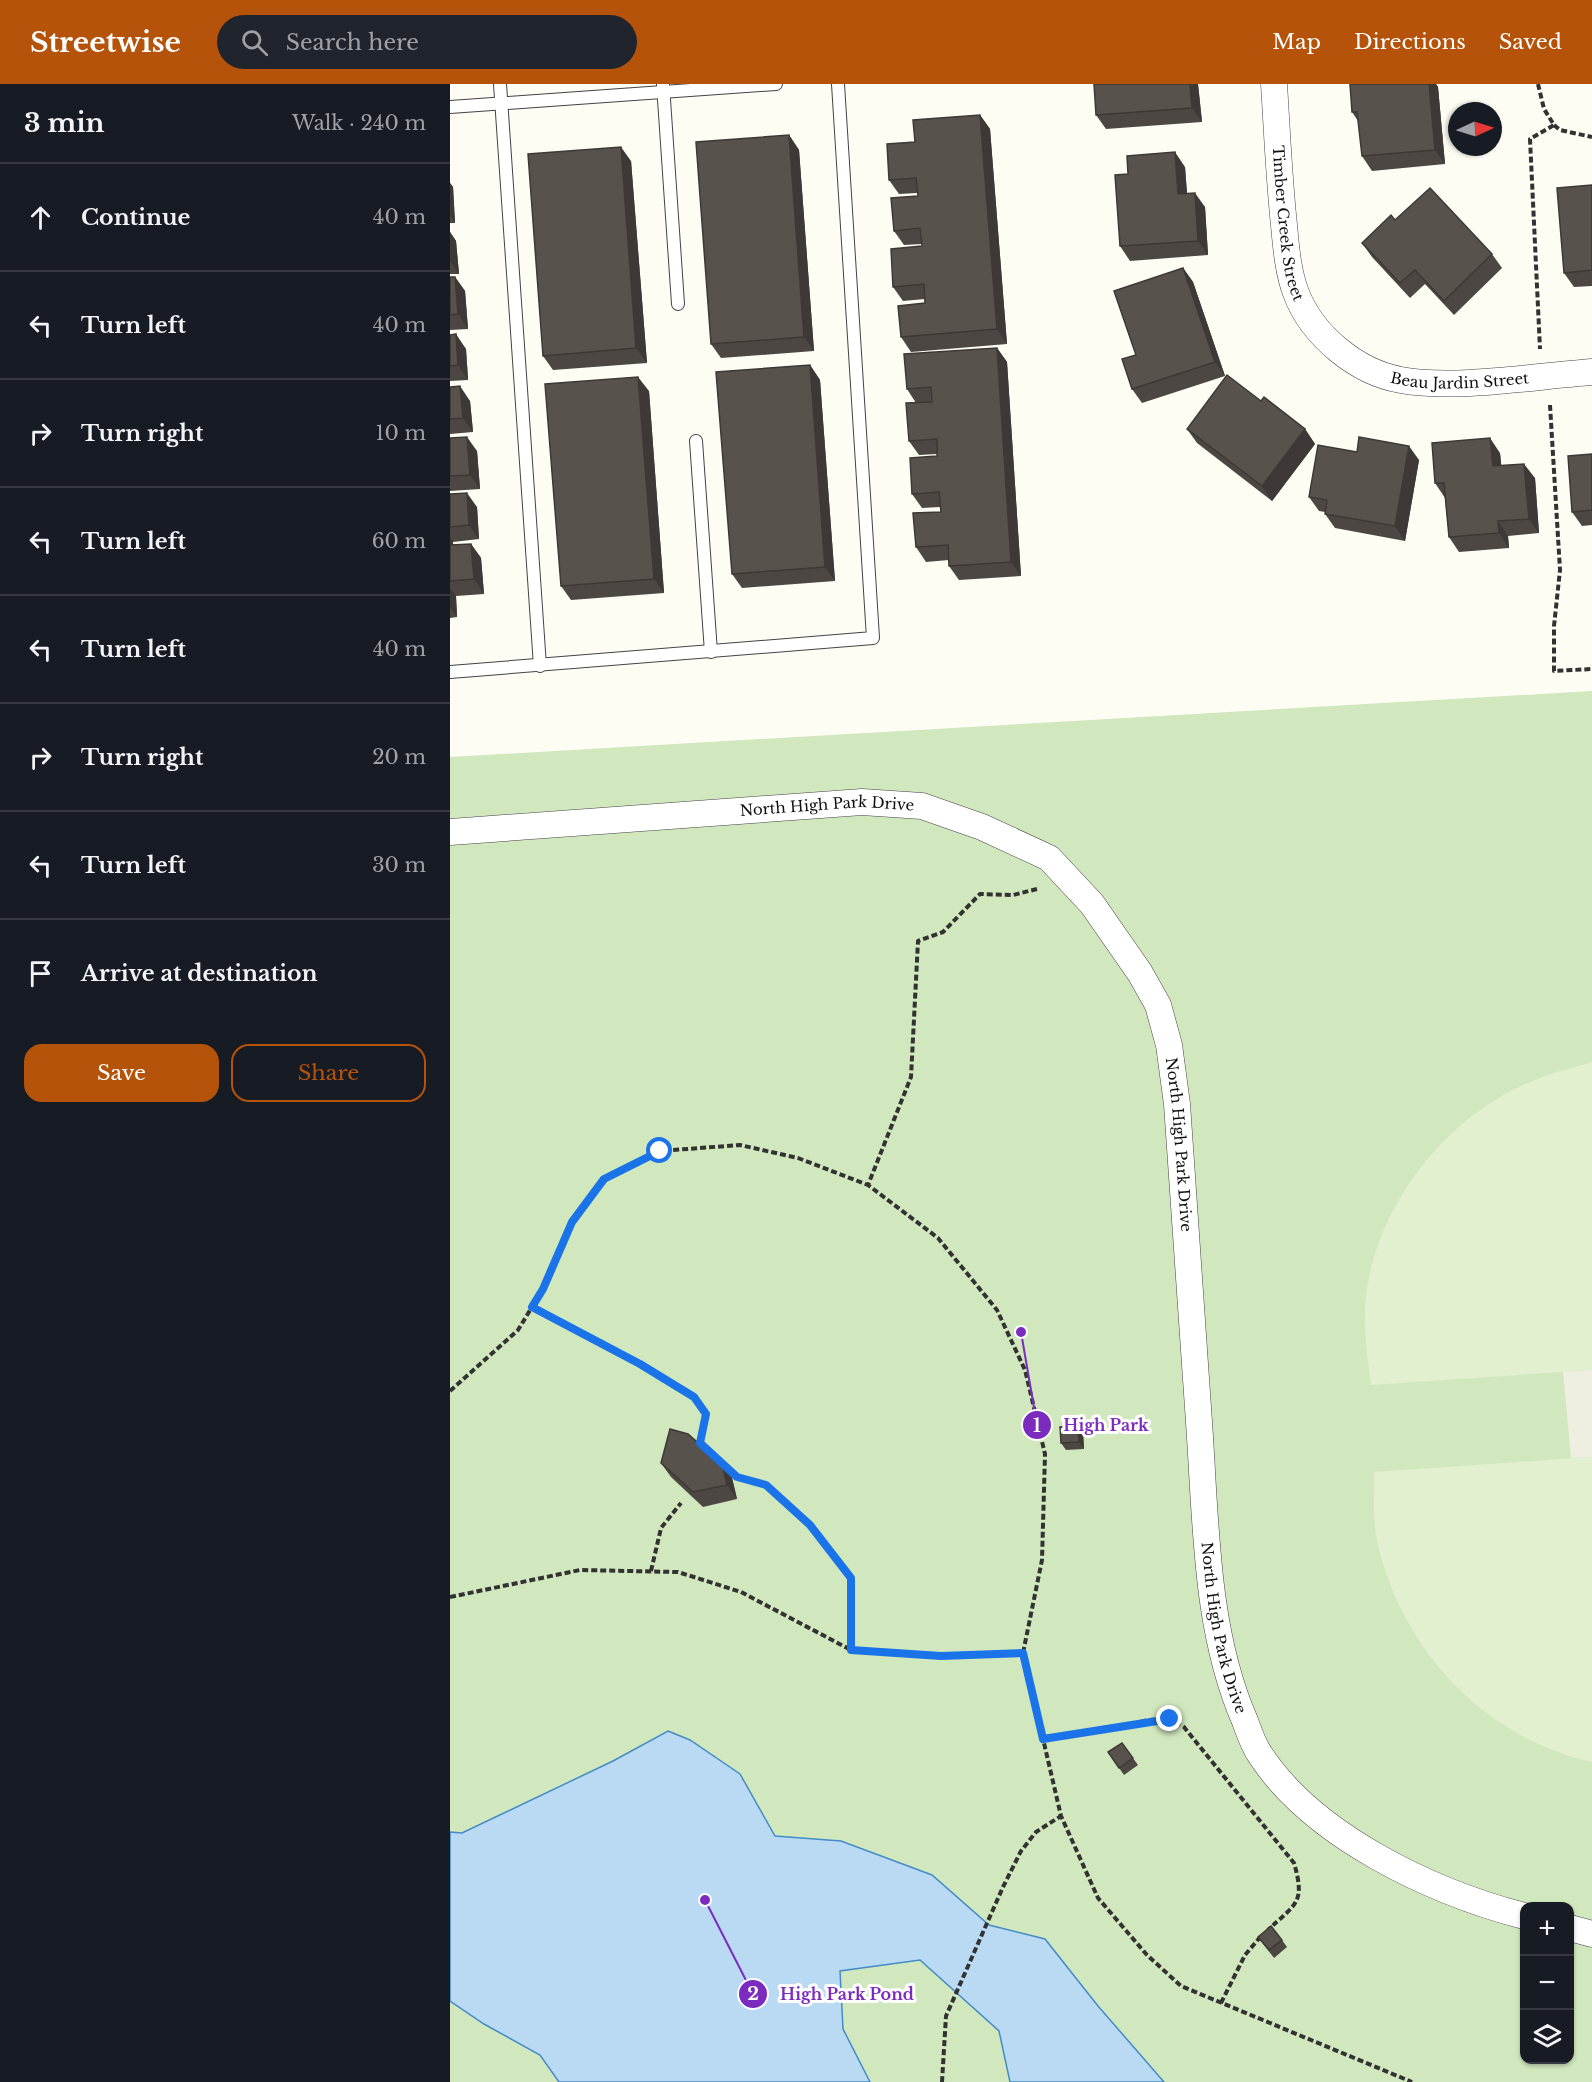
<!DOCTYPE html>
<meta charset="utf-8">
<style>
body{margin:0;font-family:"Libre Baskerville",serif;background:#20242c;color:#f1f3f6}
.controls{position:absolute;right:18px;bottom:18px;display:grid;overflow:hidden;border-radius:12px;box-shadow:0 2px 4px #0004}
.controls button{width:54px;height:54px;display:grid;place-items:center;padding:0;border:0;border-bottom:2px solid #363941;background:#171b24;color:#f1f3f6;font:30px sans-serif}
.compass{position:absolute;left:998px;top:18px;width:54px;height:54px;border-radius:50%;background:#171b24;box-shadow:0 2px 4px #0004;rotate:86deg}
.stop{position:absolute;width:18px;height:18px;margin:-14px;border:4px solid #1a73e8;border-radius:50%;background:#fff}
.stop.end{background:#1a73e8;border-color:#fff;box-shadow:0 2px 6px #0008}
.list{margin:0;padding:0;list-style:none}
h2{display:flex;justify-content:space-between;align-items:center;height:78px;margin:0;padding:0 24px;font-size:26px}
h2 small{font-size:20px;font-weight:400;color:#9ea1a6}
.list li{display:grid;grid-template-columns:39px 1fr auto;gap:18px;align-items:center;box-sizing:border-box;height:108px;padding:0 24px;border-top:2px solid #363941}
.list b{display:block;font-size:22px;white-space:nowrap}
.list em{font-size:20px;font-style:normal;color:#9ea1a6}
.actions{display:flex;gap:12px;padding:18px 24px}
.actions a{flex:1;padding:14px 0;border:2px solid #b45309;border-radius:18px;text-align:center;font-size:21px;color:#b45309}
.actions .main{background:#b45309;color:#fff}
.icon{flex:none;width:33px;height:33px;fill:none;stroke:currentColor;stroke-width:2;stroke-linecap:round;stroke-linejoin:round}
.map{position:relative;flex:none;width:1142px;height:1998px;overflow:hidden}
header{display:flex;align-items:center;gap:36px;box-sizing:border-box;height:84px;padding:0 30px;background:#b45309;color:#fff}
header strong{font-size:28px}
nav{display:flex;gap:33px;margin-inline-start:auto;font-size:21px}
.search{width:420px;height:54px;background:#20242c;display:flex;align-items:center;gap:15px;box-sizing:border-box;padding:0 21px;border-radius:33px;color:#9ea1a6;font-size:22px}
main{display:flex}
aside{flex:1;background:#171b24}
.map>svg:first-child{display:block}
.green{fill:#d1e8be;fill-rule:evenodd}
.pitch{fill:#e2f0cf}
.plaza{fill:#f0ede1}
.water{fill:#badaf4;stroke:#448bc8;stroke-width:1.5}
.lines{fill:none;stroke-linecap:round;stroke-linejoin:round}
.service-casing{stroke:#434343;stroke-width:14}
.minor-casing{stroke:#434343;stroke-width:27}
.path{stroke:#323232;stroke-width:4;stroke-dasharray:6 3;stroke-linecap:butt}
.service{stroke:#fff;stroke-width:12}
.minor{stroke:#fff;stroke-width:26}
.wall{fill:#4c4742}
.shaded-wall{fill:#3e3936}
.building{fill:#58524d;stroke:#3e3936;stroke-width:1.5}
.route{stroke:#1a73e8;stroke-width:8}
.labels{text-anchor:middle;stroke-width:6;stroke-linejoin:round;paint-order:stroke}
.street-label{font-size:15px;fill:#101010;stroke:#fff}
.leader{fill:none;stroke:#7b2cbf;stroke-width:2}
.callout-dot{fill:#7b2cbf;stroke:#fff;stroke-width:2}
.mark-label{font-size:18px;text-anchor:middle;font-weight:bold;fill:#fff}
.callout-label{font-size:16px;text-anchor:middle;font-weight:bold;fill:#7b2cbf;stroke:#fff;stroke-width:6;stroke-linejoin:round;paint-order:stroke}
</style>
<header>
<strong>Streetwise</strong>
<div class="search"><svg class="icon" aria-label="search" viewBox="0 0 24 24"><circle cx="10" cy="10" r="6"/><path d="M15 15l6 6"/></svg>Search here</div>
<nav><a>Map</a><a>Directions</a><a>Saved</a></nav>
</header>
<main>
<aside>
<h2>3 min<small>Walk · 240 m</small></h2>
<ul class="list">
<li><svg class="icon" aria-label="ahead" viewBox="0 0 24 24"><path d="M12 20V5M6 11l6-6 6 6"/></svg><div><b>Continue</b></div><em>40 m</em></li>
<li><svg class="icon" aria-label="left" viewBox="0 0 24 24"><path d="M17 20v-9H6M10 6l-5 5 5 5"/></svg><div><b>Turn left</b></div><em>40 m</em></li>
<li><svg class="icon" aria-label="right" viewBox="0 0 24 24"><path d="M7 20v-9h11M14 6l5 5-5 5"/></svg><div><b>Turn right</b></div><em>10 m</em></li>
<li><svg class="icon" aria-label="left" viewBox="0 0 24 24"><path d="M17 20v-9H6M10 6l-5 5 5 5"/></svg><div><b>Turn left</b></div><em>60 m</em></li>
<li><svg class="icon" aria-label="left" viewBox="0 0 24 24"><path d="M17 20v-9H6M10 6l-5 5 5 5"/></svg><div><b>Turn left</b></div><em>40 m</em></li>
<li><svg class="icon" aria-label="right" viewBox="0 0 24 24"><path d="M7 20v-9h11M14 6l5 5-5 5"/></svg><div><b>Turn right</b></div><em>20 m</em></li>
<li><svg class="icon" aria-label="left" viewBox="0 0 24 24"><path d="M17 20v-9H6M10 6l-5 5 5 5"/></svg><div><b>Turn left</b></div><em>30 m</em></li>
<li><svg class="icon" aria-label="arrive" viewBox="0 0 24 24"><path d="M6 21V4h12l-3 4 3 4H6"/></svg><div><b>Arrive at destination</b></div></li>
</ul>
<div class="actions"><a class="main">Save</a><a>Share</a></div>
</aside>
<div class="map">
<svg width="1142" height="1998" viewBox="0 0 1142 1998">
<rect width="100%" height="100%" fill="#fefdf4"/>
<path class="green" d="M1142,607v1391h-1142v-1325zM1074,1822h46v154h-46z"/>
<g class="pitch">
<path d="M1142,978v308l-221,15c-4,-32 -9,-64 -4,-96 14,-90 83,-176 168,-209 18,-8 38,-12 57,-18z"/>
<path d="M1142,1373v305c-108,-24 -192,-114 -215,-222 -5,-21 -2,-47 -3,-68z"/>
</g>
<path class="plaza" d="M1142,1286v87l-21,1 -8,-86z"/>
<path class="water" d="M218,1647l22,9 50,34 35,62 66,5 91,34 57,50 56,14 53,67 66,76h-154l-11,-51 -79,-71 -80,11 3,58 27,53h-311l-19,-27 -56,-31 -34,-23v-169l12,1 151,-72z"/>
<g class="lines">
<defs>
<g id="service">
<path d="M50,0l40,582"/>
<path d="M213,1l15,219"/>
<path d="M0,23l326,-23"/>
<path d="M246,357l15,211"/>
<path d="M0,588l423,-34 -35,-554"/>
</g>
<g id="minor">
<path id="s1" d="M824,0c3,47 5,94 10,141 2,22 4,47 12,68 16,42 60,79 105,87 53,10 135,-4 191,-8"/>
<path id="s2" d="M0,748l412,-30 60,4 60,21 67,31 43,46 48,69 18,32 11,40 8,59c8,106 15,212 22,318 7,99 6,208 46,299 4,11 8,23 14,32 53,83 173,139 265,163"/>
<path d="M1120,1844l22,6"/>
</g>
</defs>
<use href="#service" class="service-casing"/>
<use href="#minor" class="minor-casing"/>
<g class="path">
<path d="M1088,0l6,25 10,16 -24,14 10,210"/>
<path d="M1104,41l6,5 32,7"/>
<path d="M1100,321l10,165 -6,56v45l38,-2"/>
<path d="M587,805l-24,6 -33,-1 -37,38 -25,9 -7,136 -43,108 70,53 59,72 28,60 20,84 -3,106 -19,93 38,163 37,82 49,57 34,31 231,96"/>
<path d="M82,1223l108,57 54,33 12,17 -6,29 37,34 29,8 44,40 41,53v72"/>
<path d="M0,1307l68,-61 25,-41 28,-67 33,-43 56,-28 80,-6 58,13 70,27"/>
<path d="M201,1487l10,-43 20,-25"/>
<path d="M0,1513l130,-27 98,2 63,20 110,58 90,6 82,-3"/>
<path d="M593,1655l65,-9 40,-10 22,-1 14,8 110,136c12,41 1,41 -26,67"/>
<path d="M771,1919l24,-48 17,-20"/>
<path d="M492,1998l4,-66 57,-129 18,-36 15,-19 25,-16"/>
</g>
<use href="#service" class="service"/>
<use href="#minor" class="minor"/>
</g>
<g class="wall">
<path d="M748,0l4,38 -96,7 -10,-14z"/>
<path d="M900,0h86l2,3 7,77 -73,7 -10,-15 -4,-35 -6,-9z"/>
<path d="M530,31l10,14 17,215 -96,8 -10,-15 24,-34v-4l-22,2 -10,-14 29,-41v-2l-18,1 -10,-14 24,-35 -1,-3 -18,1 -10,-14 26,-38z"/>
<path d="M339,51l10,15 15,201 -93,7 -10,-14z"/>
<path d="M181,77l16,202 -94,7 -10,-14z"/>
<path d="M735,83l2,26 18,14 3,48 -78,6 -10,-15 8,-72z"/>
<path d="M0,99l3,4 2,36h-5z"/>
<path d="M1142,101v101l-18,1 -10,-14z"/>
<path d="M945,136l97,34 10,14 -48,47 -29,-31 -15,14 -38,-41 -10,-14z"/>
<path d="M0,148l6,9 3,33h-9z"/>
<path d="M733,184l10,14 32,94 -83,27 -10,-14 4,-34z"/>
<path d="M0,193h5l10,14 3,38 -18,1z"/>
<path d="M0,251l16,14 2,31 -18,1z"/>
<path d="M547,264l10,14 14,214 -62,4 -10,-14v-6l-23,2 -10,-15 25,-35 -1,-5 -18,1 -10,-14 25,-38v-2l-18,1 -10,-14 7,-38 -9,-14z"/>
<path d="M360,281l10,15 15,201 -93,7 -10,-14z"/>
<path d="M0,303l20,14 3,31 -23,2z"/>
<path d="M199,307l15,202 -93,7 -10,-14z"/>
<path d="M811,317l44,28 10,15 -43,57 -75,-58 -10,-14z"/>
<path d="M0,354l27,13 3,38 -30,2z"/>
<path d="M907,368l62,8 -14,81 -70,-13 -10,-14v-2l-6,-1 -10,-14z"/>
<path d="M1050,369l1,13 34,12 4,55 -31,3 1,12 -50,4 -10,-15 -4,-39 -10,-15z"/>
<path d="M1142,370v71l-10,1 -10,-14z"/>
<path d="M0,410l27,13 2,32 -26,3v3l18,-1 10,14 3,36 -28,2 1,21 -7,1z"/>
<path d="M628,1342l5,7 1,16 -18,1 -5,-7z"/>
<path d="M211,1379l61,1 10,14 5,21 -34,8 -32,-30z"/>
<path d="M672,1659l16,22 -14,10 -16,-23z"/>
<path d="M808,1853l24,3 5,7 -13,11z"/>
</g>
<g class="shaded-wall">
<path d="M740,0h8l4,38 -10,-14z"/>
<path d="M979,0h7l2,3 7,77 -10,-14z"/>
<path d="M530,31l10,14 17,215 -10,-15z"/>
<path d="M339,51l10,15 15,201 -10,-14z"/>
<path d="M171,63l10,14 16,202 -11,-15z"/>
<path d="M725,68l10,15 3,41 -10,-14z"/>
<path d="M0,99l3,4 2,36 -5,-8z"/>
<path d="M745,109l10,14 3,48 -10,-14z"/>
<path d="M0,148l6,9 3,33 -9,-13z"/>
<path d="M733,184l10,14 32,94 -10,-14z"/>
<path d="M5,193l10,14 3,38 -10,-15z"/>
<path d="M6,250l10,15 2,31 -10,-15z"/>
<path d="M547,264l10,14 14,214 -10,-14z"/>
<path d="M360,281l10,15 15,201 -10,-14z"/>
<path d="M188,293l11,14 15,202 -10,-14z"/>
<path d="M10,302l10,15 3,31 -10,-14z"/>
<path d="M855,345l10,15 -43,57 -10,-15z"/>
<path d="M17,353l10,14 3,38 -10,-14z"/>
<path d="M1040,354l10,15 3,28 -10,-15z"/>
<path d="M959,362l10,14 -14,81 -10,-15z"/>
<path d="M1074,380l11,14 4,55 -10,-14z"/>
<path d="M17,409l10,14 2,32 -10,-14z"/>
<path d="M1048,437l10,15 1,12 -10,-15z"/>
<path d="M0,453l3,5 1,18 -4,-6z"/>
<path d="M21,460l10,14 3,36 -10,-15z"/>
<path d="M0,504l6,8 1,21 -7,-10z"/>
<path d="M628,1342l5,7 1,16 -5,-7z"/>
<path d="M272,1380l10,14 5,21 -10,-14z"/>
</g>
<g class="building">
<path d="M644,0h96l2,24 -96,7z"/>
<path d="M900,0h79l6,66 -73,6 -5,-44h-5z"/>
<path d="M530,31l17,214 -96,8 -3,-31 27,-3 -1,-19 -31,3 -2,-38 31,-3 -2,-18 -26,3 -3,-33 27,-2 -2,-18 -27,2 -2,-36 28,-2 -2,-22z"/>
<path d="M339,51l15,202 -93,7 -15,-202z"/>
<path d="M171,63l15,201 -93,8 -15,-202z"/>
<path d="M725,68l3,42 17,-1 3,48 -78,5 -5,-71 13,-1 -1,-18z"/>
<path d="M1142,101v85l-28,3 -7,-85z"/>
<path d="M980,104l62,66 -48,47 -29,-31 -15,13 -38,-40 29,-28 4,5z"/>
<path d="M733,184l32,94 -83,27 -10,-30 14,-4 -22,-64z"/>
<path d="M0,193h5l3,37 -8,1z"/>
<path d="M6,250l2,31 -8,1v-31z"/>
<path d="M547,264l14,214 -62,4 -1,-21 -32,2 -3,-34 28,-1 -2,-20 -27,2 -2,-36 27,-2v-17l-28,2 -3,-38 26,-1 -1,-15 -24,2 -3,-35z"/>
<path d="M360,281l15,202 -93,7 -16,-202z"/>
<path d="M777,291l34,26 3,-4 41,32 -43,57 -75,-57z"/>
<path d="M188,293l16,202 -93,7 -16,-202z"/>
<path d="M10,302l3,32 -13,1v-32z"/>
<path d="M17,353l3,38 -20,1v-38z"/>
<path d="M909,353l50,9 -14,80 -70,-12 2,-14 -18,-3 9,-52 39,7z"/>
<path d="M1040,354l3,28 31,-2 5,55 -31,2 1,12 -50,4 -5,-54h-9l-3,-40z"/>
<path d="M1142,370v56l-20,2 -4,-56z"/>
<path d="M17,409l2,32 -19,2v-33z"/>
<path d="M21,460l3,35 -24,2v-36z"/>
<path d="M628,1342l1,16 -18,1 -1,-16z"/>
<path d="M220,1345l18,5 34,30 5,21 -34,7 -32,-29z"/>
<path d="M672,1659l11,15 -14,10 -11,-16z"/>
<path d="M821,1842l11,14 -13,10 -11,-13z"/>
</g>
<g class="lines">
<path class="route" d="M210,1067l-56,28 -32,43 -29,67 -11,18 108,57 54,33 12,17 -6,29 37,34 29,8 44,40 41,53v72l90,6 82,-3 20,86 127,-20"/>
</g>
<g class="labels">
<g class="street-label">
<text dy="5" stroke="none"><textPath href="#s1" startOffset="140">Timber Creek Street</textPath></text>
<text dy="5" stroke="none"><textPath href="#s1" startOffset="411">Beau Jardin Street</textPath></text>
<text dy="5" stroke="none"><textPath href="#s2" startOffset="378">North High Park Drive</textPath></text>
<text dy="5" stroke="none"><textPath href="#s2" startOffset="936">North High Park Drive</textPath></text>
<text dy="5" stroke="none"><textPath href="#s2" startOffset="1422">North High Park Drive</textPath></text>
</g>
</g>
<path class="leader" d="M571 1248L587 1341M255 1816L303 1910"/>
<g class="callout-dot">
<circle cx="571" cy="1248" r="6"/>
<circle cx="255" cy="1816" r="6"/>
<circle cx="587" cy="1341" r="15"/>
<circle cx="303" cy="1910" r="15"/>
</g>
<g class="mark-label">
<text x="587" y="1348">1</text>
<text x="303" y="1916">2</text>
</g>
<g class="callout-label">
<text x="656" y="1347">High Park</text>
<text x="397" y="1916">High Park Pond</text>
</g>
</svg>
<div class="controls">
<button>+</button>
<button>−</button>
<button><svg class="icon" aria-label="layers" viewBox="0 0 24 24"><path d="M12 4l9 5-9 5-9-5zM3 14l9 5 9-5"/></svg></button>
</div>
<svg class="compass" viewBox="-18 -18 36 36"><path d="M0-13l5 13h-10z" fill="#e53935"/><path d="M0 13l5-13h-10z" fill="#9ea1a6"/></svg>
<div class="stop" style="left:210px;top:1067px"></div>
<div class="stop end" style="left:720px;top:1635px"></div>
</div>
</main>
